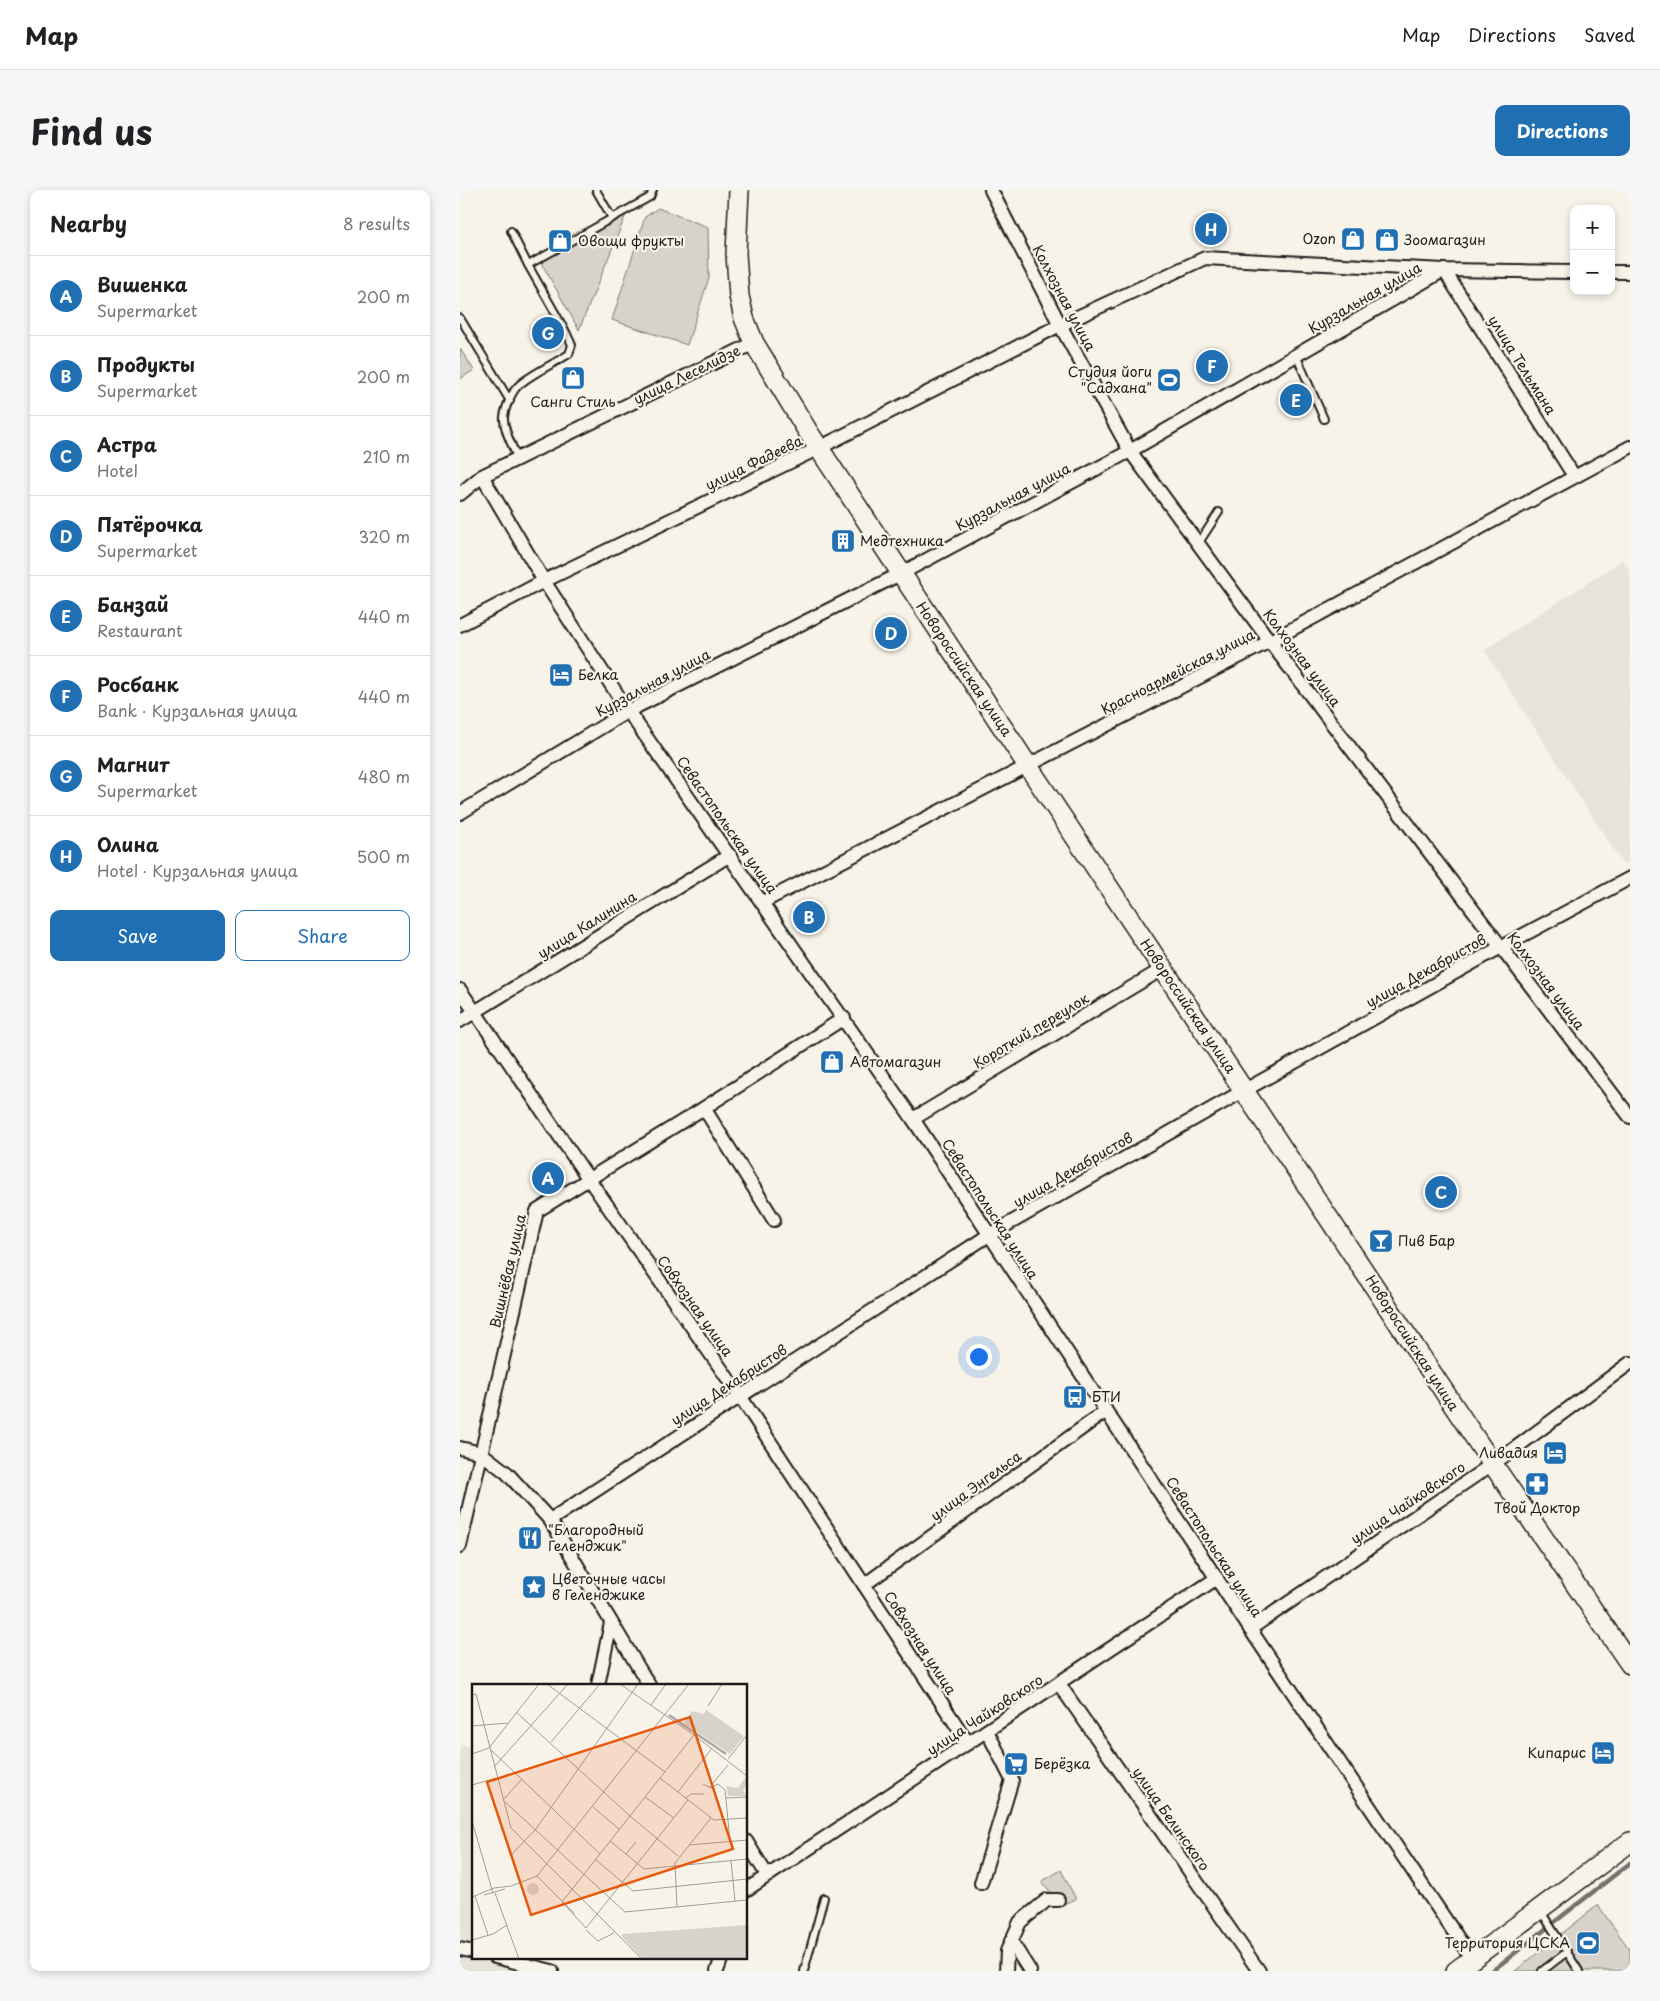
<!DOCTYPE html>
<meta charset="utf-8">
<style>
body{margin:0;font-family:"Playpen Sans",sans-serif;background:#f6f6f6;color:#202124}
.controls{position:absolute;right:15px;top:15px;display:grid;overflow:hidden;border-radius:10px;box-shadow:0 2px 8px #0003}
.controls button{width:45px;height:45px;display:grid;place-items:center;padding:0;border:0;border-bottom:1px solid #e0e0e0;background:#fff;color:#202124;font:25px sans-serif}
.you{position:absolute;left:518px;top:1166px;width:18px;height:18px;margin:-12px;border:4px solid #fff;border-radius:50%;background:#1a73e8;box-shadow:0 0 0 8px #1a73e833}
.badge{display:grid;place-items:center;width:32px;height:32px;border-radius:50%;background:#1f6fb2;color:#fff;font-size:16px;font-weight:700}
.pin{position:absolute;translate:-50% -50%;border:2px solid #fff;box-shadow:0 1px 5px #0006}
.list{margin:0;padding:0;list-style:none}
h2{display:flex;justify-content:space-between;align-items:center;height:65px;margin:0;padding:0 20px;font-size:21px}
h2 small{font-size:16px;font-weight:400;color:#757577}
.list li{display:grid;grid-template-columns:32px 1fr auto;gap:15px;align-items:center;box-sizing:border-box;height:80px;padding:0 20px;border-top:1px solid #e0e0e0}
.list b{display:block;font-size:19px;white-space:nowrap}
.list p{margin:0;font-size:16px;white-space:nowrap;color:#757577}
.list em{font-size:16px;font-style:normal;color:#757577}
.actions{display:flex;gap:10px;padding:15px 20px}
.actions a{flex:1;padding:11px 0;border:1px solid #1f6fb2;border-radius:10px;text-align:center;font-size:18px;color:#1f6fb2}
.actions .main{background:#1f6fb2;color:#fff}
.map{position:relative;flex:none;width:1170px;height:1781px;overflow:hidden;border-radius:10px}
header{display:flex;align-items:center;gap:30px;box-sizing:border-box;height:70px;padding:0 25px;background:#fff;border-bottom:1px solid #e0e0e0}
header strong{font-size:24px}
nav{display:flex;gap:28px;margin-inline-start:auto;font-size:18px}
.intro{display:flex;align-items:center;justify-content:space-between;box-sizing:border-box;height:120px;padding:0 30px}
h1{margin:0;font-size:35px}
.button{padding:12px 22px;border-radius:10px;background:#1f6fb2;color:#fff;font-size:18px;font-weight:700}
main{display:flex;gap:30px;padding:0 30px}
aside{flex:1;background:#fff;border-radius:10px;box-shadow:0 2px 8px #0003}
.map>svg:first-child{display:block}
.built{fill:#e6e3d9}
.green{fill:#d7d3cb;stroke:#7a7874}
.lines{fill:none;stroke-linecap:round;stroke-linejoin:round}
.stream{stroke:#72716c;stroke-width:4.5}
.lane-casing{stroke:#1c1c1c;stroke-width:10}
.street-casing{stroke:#1c1c1c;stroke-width:16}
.secondary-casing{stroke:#1c1c1c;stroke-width:22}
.lane{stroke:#f7f3e8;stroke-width:6}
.street{stroke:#f7f3e8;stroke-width:12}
.secondary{stroke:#f7f3e8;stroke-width:19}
.labels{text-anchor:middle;stroke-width:4.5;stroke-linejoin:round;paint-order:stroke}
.poi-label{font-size:14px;fill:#1c1c1c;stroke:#f7f3e8;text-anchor:start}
.street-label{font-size:14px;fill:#1c1c1c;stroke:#f7f3e8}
.inset-river{fill:none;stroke:#aca9a2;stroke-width:2.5}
.inset-road{fill:none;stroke:#9f9d96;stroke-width:1}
.view{fill:#e8590c;fill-opacity:0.15;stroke:#e8590c;stroke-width:2.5}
.inset-edge{fill:none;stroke:#1c1c1c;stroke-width:2.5}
</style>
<header>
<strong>Map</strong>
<nav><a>Map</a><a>Directions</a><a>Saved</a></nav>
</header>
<div class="intro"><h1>Find us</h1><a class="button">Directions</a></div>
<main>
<aside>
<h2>Nearby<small>8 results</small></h2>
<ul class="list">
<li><span class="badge">A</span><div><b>Вишенка</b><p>Supermarket</p></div><em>200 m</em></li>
<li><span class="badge">B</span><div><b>Продукты</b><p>Supermarket</p></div><em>200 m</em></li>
<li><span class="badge">C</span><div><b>Астра</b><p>Hotel</p></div><em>210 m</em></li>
<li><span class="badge">D</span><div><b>Пятёрочка</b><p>Supermarket</p></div><em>320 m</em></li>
<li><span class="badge">E</span><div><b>Банзай</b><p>Restaurant</p></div><em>440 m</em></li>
<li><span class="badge">F</span><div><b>Росбанк</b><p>Bank · Курзальная улица</p></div><em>440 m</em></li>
<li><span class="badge">G</span><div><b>Магнит</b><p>Supermarket</p></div><em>480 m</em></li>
<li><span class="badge">H</span><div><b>Олина</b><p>Hotel · Курзальная улица</p></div><em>500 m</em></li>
</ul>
<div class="actions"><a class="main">Save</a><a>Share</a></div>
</aside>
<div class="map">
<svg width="1170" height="1781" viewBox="0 0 1170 1781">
<rect width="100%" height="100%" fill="#f7f3e8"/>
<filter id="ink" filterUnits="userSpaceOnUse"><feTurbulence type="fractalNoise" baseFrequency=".02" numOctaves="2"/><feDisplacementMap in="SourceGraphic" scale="10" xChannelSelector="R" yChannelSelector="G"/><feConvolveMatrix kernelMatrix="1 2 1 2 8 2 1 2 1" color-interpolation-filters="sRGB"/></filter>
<g filter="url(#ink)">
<g class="built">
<path d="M1163,370l7,12v288l-7,4 -139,-214z"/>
<path d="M0,1555l14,3v198l-14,-3z"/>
<path d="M0,1764l66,15 -1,2h-65z"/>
</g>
<g class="green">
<path d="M198,18l50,19 1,51 -22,67 -75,-25 33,-103z"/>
<path d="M167,22l-48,118 -38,-68z"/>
<path d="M0,159l14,21 -14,9z"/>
<path d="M601,1680l15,29 -13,5 -22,-22z"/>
<path d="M1138,1715l32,45v21h-115z"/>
</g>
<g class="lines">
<path class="stream" d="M1032,1781l138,-108"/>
<defs>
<g id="lane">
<path d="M136,0l16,28"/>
<path d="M51,41l17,34 38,67 6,13 -3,9c-14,9 -38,20 -50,31 -7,6 -14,23 -15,32 -1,13 9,29 13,41"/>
<path d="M68,75l122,-68 3,-7"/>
<path d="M0,128l50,83"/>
<path d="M836,165l28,64"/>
<path d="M738,354l21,-32"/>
<path d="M1080,1720l39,61"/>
<path d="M344,1781l20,-73"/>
<path d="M1082,1781l25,-19"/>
</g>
<g id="street">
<path d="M531,0l69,135 70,126 150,204 350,462"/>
<path d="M984,80l130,206"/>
<path d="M1151,82h19"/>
<path d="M22,286l62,105 84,130 285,408 337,510 222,330"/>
<path d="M0,304l22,-18 272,-133"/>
<path d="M0,435l84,-44 275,-133 241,-123 145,-67 239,12 130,2"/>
<path d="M0,623l168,-102 272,-137 230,-123 314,-181"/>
<path d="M303,712l507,-261 360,-194"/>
<path d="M0,800l126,185 154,221 228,347"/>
<path d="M0,831l270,-166"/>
<path d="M244,918l70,112"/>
<path d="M453,929l251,-151"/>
<path d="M0,1258l21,5 26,20 43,47 99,165"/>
<path d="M90,1330l439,-285 256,-145 256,-143 129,-69"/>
<path d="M0,1356l77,-335 167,-103 140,-90"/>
<path d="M404,1395l242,-174"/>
<path d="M790,1439l260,-177 120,-89"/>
<path d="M599,1494l200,287"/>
<path d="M138,1495l13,-62"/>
<path d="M286,1651l21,34"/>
<path d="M521,1693l31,-103 -25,-49"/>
<path d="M286,1700l471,-312"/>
<path d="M551,1751l19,30"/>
<path d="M0,1759l14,3"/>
<path d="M35,1767l57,14"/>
<path d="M257,1781l5,-14"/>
<path d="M546,1781l1,-20 13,-29 27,-22h11"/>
</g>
<g id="secondary">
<path d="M279,0l-3,64 3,42 5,22 10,25 53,87 221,336 455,684 147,214"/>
<path d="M996,1781l174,-129"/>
</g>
</defs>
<use href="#lane" class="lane-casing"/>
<use href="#street" class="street-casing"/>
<use href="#secondary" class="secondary-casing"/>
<use href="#lane" class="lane"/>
<use href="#street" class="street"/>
<use href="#secondary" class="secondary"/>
</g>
</g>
<defs>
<symbol id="shop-square" viewBox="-11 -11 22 22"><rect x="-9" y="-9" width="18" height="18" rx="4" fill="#1f6fb2" stroke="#f7f3e8"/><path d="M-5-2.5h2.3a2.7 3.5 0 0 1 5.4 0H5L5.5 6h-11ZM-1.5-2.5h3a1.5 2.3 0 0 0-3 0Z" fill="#fff"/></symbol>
<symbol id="stadium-square" viewBox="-11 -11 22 22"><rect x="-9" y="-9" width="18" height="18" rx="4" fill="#1f6fb2" stroke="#f7f3e8"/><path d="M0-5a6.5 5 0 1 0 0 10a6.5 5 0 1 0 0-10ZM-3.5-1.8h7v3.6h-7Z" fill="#fff"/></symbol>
<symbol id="building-square" viewBox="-11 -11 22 22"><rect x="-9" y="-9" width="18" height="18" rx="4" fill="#1f6fb2" stroke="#f7f3e8"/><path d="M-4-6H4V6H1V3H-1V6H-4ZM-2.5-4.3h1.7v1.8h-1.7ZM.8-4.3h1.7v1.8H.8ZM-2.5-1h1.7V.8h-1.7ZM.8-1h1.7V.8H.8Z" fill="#fff"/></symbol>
<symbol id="hotel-square" viewBox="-11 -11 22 22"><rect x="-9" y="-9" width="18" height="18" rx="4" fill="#1f6fb2" stroke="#f7f3e8"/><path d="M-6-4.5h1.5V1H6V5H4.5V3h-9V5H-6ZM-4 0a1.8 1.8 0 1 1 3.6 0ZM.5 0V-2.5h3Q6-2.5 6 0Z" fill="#fff"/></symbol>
<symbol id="bar-square" viewBox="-11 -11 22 22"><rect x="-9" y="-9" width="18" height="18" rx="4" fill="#1f6fb2" stroke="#f7f3e8"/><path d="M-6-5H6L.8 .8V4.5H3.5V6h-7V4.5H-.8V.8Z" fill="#fff"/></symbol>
<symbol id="bus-square" viewBox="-11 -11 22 22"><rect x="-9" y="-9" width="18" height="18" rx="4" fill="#1f6fb2" stroke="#f7f3e8"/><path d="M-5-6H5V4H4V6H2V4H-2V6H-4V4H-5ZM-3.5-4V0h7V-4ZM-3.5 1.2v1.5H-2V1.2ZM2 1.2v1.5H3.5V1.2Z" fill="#fff"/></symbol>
<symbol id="pharmacy-square" viewBox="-11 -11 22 22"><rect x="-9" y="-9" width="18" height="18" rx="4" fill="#1f6fb2" stroke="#f7f3e8"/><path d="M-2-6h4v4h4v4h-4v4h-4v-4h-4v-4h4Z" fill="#fff"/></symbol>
<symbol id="restaurant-square" viewBox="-11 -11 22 22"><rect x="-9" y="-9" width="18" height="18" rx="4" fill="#1f6fb2" stroke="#f7f3e8"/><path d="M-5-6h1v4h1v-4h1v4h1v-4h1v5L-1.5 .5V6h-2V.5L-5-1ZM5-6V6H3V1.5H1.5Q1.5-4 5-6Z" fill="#fff"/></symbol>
<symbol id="sight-square" viewBox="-11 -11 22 22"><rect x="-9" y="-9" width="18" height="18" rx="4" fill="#1f6fb2" stroke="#f7f3e8"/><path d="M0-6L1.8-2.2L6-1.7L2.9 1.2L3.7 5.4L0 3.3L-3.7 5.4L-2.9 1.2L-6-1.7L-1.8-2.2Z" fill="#fff"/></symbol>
<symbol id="supermarket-square" viewBox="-11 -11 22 22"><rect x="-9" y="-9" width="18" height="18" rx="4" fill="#1f6fb2" stroke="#f7f3e8"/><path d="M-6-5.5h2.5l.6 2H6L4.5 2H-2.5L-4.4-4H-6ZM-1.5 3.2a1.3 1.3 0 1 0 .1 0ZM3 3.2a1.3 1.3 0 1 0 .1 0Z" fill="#fff"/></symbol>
</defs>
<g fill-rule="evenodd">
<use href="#shop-square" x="879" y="35" width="28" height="28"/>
<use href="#shop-square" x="913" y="36" width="28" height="28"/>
<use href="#shop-square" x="86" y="37" width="28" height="28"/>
<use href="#shop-square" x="99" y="174" width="28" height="28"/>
<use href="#stadium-square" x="695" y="176" width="28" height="28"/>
<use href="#building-square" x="369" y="337" width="28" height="28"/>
<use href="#hotel-square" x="87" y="471" width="28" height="28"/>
<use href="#shop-square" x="358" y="858" width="28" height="28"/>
<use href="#bar-square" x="907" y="1037" width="28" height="28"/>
<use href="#bus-square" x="601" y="1193" width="28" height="28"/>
<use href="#hotel-square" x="1081" y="1249" width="28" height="28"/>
<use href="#pharmacy-square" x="1063" y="1280" width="28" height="28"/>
<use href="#restaurant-square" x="56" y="1334" width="28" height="28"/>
<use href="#sight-square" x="60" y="1383" width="28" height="28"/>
<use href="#hotel-square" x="1129" y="1549" width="28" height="28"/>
<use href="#supermarket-square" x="542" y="1560" width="28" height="28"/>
<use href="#stadium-square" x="1114" y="1739" width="28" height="28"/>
</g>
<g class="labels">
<g class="poi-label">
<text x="876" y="54" text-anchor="end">Ozon</text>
<text x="944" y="55">Зоомагазин</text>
<text x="118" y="56">Овощи фрукты</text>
<text x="692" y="187" text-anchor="end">Студия йоги<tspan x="692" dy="16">"Садхана"</tspan></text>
<text x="113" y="217" text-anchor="middle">Санги Стиль</text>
<text x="400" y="356">Медтехника</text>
<text x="118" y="490">Белка</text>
<text x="390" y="877">Автомагазин</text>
<text x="938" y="1056">Пив Бар</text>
<text x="632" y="1212">БТИ</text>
<text x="1078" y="1268" text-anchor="end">Ливадия</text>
<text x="1077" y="1323" text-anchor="middle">Твой Доктор</text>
<text x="88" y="1345">"Благородный<tspan x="88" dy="16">Геленджик"</tspan></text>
<text x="92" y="1394">Цветочные часы<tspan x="92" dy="16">в Геленджике</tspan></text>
<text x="1126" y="1568" text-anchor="end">Кипарис</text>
<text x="574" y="1579">Берёзка</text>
<text x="1110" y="1758" text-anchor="end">Территория ЦСКА</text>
</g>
<g class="street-label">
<text transform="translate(604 108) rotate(62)" y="5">Колхозная улица</text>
<text transform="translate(905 108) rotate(-30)" y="5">Курзальная улица</text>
<text transform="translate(1062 175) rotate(58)" y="5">улица Тельмана</text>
<text transform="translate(227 185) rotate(-26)" y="5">улица Леселидзе</text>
<text transform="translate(294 273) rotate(-26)" y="5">улица Фадеева</text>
<text transform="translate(553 307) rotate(-28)" y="5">Курзальная улица</text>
<text transform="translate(842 468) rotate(53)" y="5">Колхозная улица</text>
<text transform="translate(504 479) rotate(56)" y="5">Новороссийская улица</text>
<text transform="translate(718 482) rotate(-27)" y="5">Красноармейская улица</text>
<text transform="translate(193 493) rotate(-28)" y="5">Курзальная улица</text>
<text transform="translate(267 635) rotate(55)" y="5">Севастопольская улица</text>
<text transform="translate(127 735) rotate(-32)" y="5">улица Калинина</text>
<text transform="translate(966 781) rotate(-29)" y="5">улица Декабристов</text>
<text transform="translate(1086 791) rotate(53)" y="5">Колхозная улица</text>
<text transform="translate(728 816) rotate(56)" y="5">Новороссийская улица</text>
<text transform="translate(571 841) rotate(-31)" y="5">Короткий переулок</text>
<text transform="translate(613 980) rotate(-30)" y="5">улица Декабристов</text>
<text transform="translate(530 1019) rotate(57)" y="5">Севастопольская улица</text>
<text transform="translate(48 1081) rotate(-77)" y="5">Вишнёвая улица</text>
<text transform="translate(235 1116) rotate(55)" y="5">Совхозная улица</text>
<text transform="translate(952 1153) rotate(57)" y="5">Новороссийская улица</text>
<text transform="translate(269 1195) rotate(-33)" y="5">улица Декабристов</text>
<text transform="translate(516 1296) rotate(-36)" y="5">улица Энгельса</text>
<text transform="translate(948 1313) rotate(-34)" y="5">улица Чайковского</text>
<text transform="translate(754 1357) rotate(57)" y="5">Севастопольская улица</text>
<text transform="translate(460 1453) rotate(57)" y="5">Совхозная улица</text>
<text transform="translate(525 1525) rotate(-33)" y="5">улица Чайковского</text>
<text transform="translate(711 1629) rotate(55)" y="5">улица Белинского</text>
</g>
</g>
<g transform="translate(12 1494)">
<rect width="275" height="275" fill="#f7f3e8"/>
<path d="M234,26l38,26 -14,18 -46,-31 8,-12 12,3zM55 205a6 6 0 1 1 12 0a6 6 0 1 1-12 0Z" fill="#d7d3cb"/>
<path d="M273,94l2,7 -4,5 3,6h-18l-2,-10 12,2zM275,241v34h-104l-21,-22v-3z" fill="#d7d3cb"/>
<path class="inset-river" d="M197,31l57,39"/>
<path class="inset-road" d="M75,0l118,88M148,0l74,51 53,41M0,11l4,-1 35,134 131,131M179,21l15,-21M236,22l14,-22M44,28l114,104 48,40M0,42l36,-3M79,58l49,-58M17,64l50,-64M18,65l110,105M0,70l17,-6M256,75l19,-24M22,83l74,-83M188,94l54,42 33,-2M231,100l8,4 7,-4 7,6 5,51M0,101l24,-7M237,104l19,-23M206,108l34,-44M173,113l29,21M214,114l5,-4h13M254,114l21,-1M31,116l19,-21M33,118l120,110 122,-12M121,123l26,22M0,137l21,72M138,157l34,28 103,-10M217,161l58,-5M154,170l10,-12M38,172l26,-27 102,-145M124,176l37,31 114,-12M259,177l4,40M65,192l38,38M23,209l24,66M12,211l21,-6M3,212l13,39M0,213l22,-9 17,-2 26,-10 152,-192M90,218l132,-167M90,218l24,26 102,-128M205,223l-2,-44 36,-45M114,246l12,11 16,-8M0,256l21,-6 14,-9"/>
<path class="view" d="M218,33l43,132 -202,66 -44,-133z"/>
<rect width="275" height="275" class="inset-edge"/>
</g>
</svg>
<div class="controls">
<button>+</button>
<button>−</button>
</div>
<div class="you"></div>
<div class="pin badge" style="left:88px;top:988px">A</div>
<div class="pin badge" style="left:349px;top:727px">B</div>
<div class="pin badge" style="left:981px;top:1002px">C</div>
<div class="pin badge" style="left:431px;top:443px">D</div>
<div class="pin badge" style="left:836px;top:210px">E</div>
<div class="pin badge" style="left:752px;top:176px">F</div>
<div class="pin badge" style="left:88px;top:143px">G</div>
<div class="pin badge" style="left:751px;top:39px">H</div>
</div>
</main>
